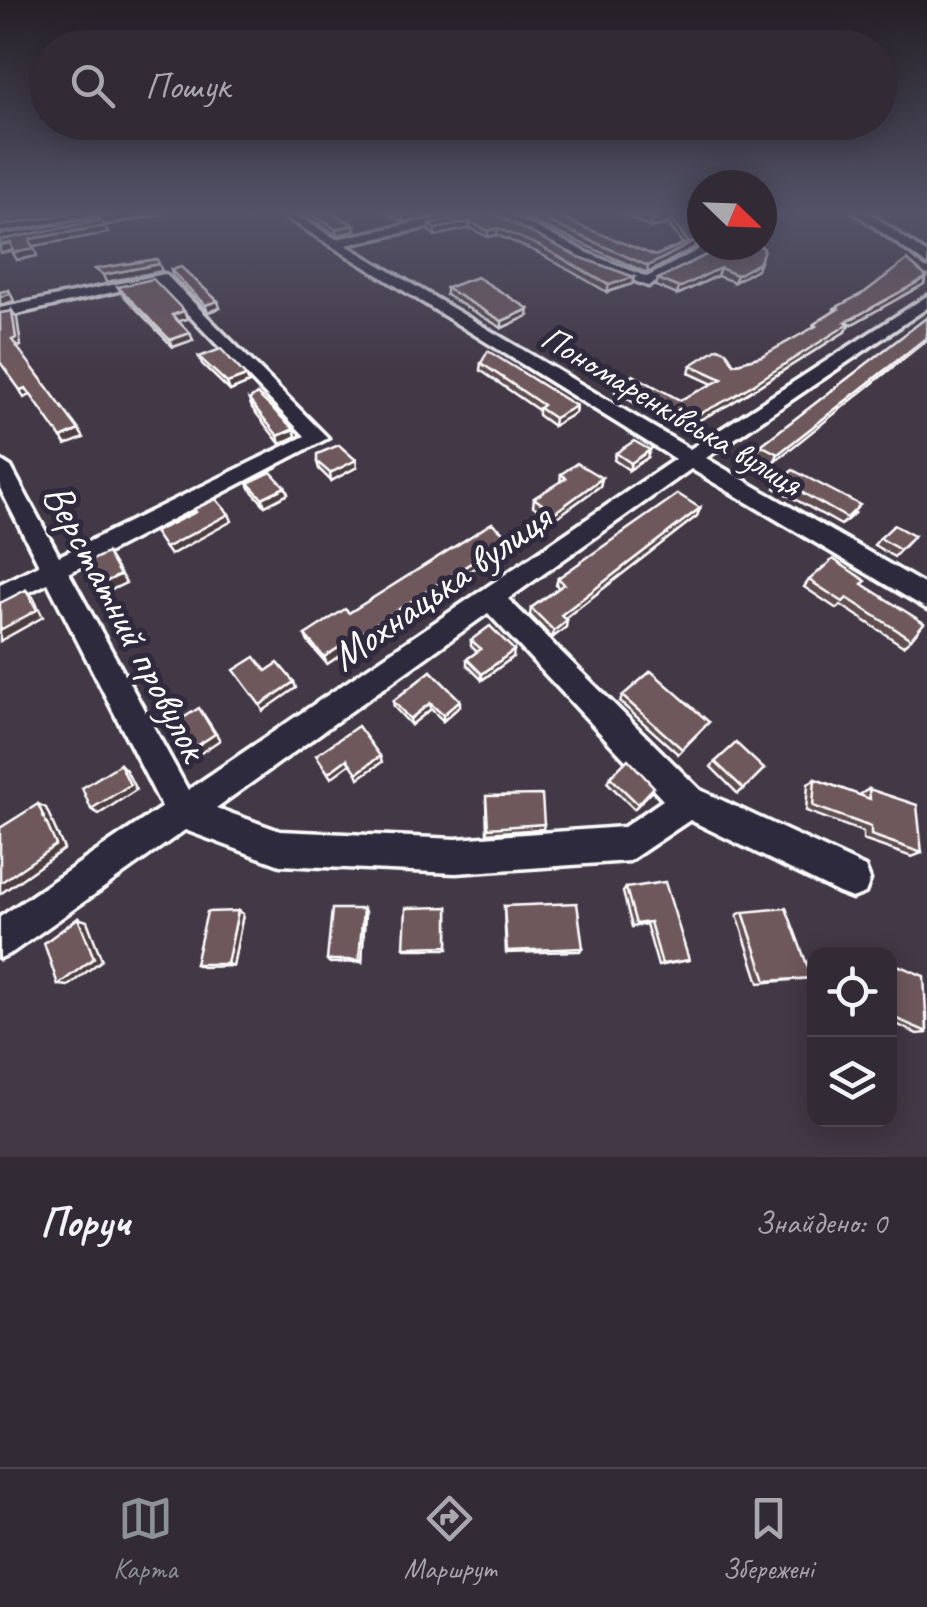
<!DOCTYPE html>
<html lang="uk">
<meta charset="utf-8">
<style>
body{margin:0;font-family:Caveat,sans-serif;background:#3a323c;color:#f1f3f6}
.controls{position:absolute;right:30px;bottom:30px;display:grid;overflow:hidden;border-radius:20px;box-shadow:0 5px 25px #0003}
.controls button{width:90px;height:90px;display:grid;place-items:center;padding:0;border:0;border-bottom:2px solid #4d464f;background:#322a34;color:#f1f3f6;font:50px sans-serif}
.compass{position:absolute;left:687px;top:170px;width:90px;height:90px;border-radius:50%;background:#322a34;box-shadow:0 5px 25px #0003;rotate:113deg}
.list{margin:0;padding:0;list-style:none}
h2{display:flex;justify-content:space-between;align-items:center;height:130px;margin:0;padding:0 40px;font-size:42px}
h2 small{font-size:32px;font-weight:400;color:#a8a7ac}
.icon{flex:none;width:55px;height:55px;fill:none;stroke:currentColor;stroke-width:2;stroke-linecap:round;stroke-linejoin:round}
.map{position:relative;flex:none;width:927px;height:1157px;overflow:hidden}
.search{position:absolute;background:#322a34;box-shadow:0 5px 25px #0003;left:30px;right:30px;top:30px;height:110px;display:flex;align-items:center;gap:25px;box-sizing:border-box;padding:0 35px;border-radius:55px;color:#a8a7ac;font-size:38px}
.sheet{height:310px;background:#322a34}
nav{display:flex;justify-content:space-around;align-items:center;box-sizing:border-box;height:140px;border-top:2px solid #4d464f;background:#322a34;font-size:28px;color:#a8a7ac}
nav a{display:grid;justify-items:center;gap:5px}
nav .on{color:#8c9099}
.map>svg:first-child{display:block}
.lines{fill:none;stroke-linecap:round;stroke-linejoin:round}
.minor-casing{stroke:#fff;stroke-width:7}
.minor{fill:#2f2a3d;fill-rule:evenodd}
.wall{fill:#5f4d4f;stroke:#fff;stroke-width:2.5}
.shaded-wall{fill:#4d3e40;stroke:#fff;stroke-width:2.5}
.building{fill:#6e595c;stroke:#fff;stroke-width:2.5}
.labels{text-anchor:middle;stroke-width:10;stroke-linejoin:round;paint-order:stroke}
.far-street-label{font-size:35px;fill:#fff;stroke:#2f2a3d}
.street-label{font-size:42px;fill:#fff;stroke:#2f2a3d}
</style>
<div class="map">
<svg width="927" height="1157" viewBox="0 0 927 1157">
<rect width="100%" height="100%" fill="#423846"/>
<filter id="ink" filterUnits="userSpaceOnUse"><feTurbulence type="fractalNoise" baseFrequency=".01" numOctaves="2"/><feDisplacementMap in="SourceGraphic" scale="20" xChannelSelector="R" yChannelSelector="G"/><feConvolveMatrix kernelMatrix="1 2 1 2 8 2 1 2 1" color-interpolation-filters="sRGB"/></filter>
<g filter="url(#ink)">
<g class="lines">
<defs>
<g id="minor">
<path d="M138,212h26l-164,32v-8z"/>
<path d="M277,212h14l45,27 133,-27h35l86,42 57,23 51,-27 3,-8 12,3 -3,10 -62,31 -68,-26 -90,-46 -144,31 344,204 237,-153v12l-221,150 221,128v23l-236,-140 -183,130 192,191 165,77 5,13 -5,13 -13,5 -13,-5 -149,-73 -61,41 -173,12 -176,-8 -95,-35 -172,122 -13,6v-41l162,-110 -114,-224 -48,23v-22l39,-19 -39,-77v-28l11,7 48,89 246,-120 -148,-154 -157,36v-10l165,-34 163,164 -259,135 119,217 487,-331zM488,613l175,187 -39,27 -168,12 -176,-8 -64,-23z"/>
<path d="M681,212h12l9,11v13z"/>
<path d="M854,212h14l59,42v11z"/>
</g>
</defs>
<use href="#minor" class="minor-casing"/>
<use href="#minor" class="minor"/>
</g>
<g class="wall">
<path d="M299,212h32l24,19 -18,4z"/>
<path d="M386,212h65l-48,10z"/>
<path d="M490,212l89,45 55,20 -2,7 -25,8 -68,-39 -42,-18 -9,2 -18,-9 -35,8 -6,-5v-7z"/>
<path d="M512,212h34l109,44 28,-12 -15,-20 -18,4 -30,-16h64l18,20 -7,15 -48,26z"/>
<path d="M715,245h45l-3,24 -23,13 -17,-6 -40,19 -21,-9 2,-7 56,-28 2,-5z"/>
<path d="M171,270l49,38 -12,4 -35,-35z"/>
<path d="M927,276l-3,8 -75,42 -3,5 -116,73 -48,25 -67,-37 2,-8 63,16 33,-16 -24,-11 2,-8 43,-1 28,-8 50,-27 2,-5 19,-12 2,-4z"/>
<path d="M118,287l69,32 -9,2 15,19 -20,7 -51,-53z"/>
<path d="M446,288l82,28 -26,12 -56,-33z"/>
<path d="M927,318l-153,144 -17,-9 4,-8z"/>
<path d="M199,357l50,26 -19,8 -28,-27z"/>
<path d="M481,363l95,43 -1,7 -22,13 -15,-11v-5l-58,-40z"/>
<path d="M249,400l45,29 2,7 -16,8 -28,-36z"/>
<path d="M616,453l31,5 -18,12 -15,-10z"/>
<path d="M356,460l1,7 -26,14 -12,-12 -2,-7z"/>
<path d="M561,474l41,4 -2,8 -47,34 -20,-14 1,-8 26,-16z"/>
<path d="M780,480l75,33 -14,12 -66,-37z"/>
<path d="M248,483l37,4 3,7 -23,12 -14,-16z"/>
<path d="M700,508l-3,8 -132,102 1,9 -14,11 -22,-23 1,-7 28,-20 -3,-3 2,-7z"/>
<path d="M492,523l23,19v7l-22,15 -5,-5 -161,105 -19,-22 -3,-7 44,-22z"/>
<path d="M914,536l-20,21 -20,-12 6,-7z"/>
<path d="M809,580l53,4 49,55 -8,7 -62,-41 -4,4 -33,-22z"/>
<path d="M471,640l42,17 -31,23 -15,-15v-6l10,-7 -6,-6z"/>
<path d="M431,671l29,35 -17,15 -12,-12 -20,16 -17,-18 -1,-6z"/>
<path d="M622,696l87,26 -31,32 -58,-52z"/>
<path d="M715,762l49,7 -26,25 -27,-27z"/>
<path d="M610,777l41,15 -17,17 -27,-27z"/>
<path d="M815,779l46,17v-2l8,-5 53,64 -10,4 -49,-17v-8l-57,-21 2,-27z"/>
<path d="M486,801l58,23 -1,5 -56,4z"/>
<path d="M626,888l63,72 -31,6 -12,-42 -14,3 -9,-35z"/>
<path d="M504,906l79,42 -3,3 -74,2z"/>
<path d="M448,907v42h-43l-1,-2z"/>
<path d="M363,909l2,3 -3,50 -32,1 -3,-3z"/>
<path d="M238,911l5,3 -10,52 -31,1 -7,-3z"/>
<path d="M743,912l69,66 -53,5 -22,-68z"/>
<path d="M890,962l37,50v21l-10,1 -27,-13z"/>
</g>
<g class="shaded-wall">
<path d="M6,212h3l1,12 69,-12h41l-120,21v-7l7,-7z"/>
<path d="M419,212h32l-48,10 -1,-7z"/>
<path d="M670,217l-2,7 -18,4 1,-7z"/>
<path d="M470,222v6l-35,8v-7z"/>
<path d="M354,225l1,6 -18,4 -1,-6z"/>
<path d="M105,226l3,7 -74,13 3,10 -20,4 -4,-7 17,-14z"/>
<path d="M497,228v7l-9,2v-6z"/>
<path d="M702,232l-7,15 -48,26 1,-7 49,-26z"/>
<path d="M11,243l4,7 -15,3v-8z"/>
<path d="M760,262l-3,7 -23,13 3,-7z"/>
<path d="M159,264l3,7 -56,11 -3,-7z"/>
<path d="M720,268l-3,8 -40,19 2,-7z"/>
<path d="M634,277l-2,7 -25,8 2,-7z"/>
<path d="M927,277l-3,7 -75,42 -3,5 -116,73 -48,25 3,-8 161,-99z"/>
<path d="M9,290l5,11 -14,4v-8z"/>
<path d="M218,301l2,7 -12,4 -3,-7z"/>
<path d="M529,309l-1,7 -26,12v-7z"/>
<path d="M12,311l5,7 4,28 -5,1 -4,-7z"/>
<path d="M184,311l3,8 -12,3 -3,-7z"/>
<path d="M190,333l3,7 -20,7 -3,-7z"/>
<path d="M927,337v3l-153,122 4,-8z"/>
<path d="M246,376l3,7 -19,8 -3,-8z"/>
<path d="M26,388l5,7 -7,3 -4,-8z"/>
<path d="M576,406l-1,7 -22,13 1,-8z"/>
<path d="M294,429l2,7 -16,8 -2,-8z"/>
<path d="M79,430l5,8 -18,7 -5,-7z"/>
<path d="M650,450l-3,8 -18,12 2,-7z"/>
<path d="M356,460l1,7 -26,14 -1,-8z"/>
<path d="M602,478l-2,8 -47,34 1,-7z"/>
<path d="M285,487l3,7 -23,12 -3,-8z"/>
<path d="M700,508l-3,8 -137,106 1,-7z"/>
<path d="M229,514l3,7 -62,34 -5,-7z"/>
<path d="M515,542v7l-22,15 1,-8z"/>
<path d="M488,552v7l-161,105 -3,-7z"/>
<path d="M107,553l19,30 -27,13 -6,-8z"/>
<path d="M26,590l7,7 10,20 -43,24v-11z"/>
<path d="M567,620l-1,7 -14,11 2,-7z"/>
<path d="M514,650l-1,7 -31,23v-6z"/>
<path d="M294,682l2,6 -33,23 -3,-6z"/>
<path d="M460,700v6l-17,15v-6z"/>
<path d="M430,703l1,6 -20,16 -1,-6z"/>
<path d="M204,715l16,25 -34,23 -6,-6z"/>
<path d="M380,756l2,6 -23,16 -2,-5z"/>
<path d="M347,759l3,5 -19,14 -3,-5z"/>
<path d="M120,764l6,6 10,20 -37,24 -8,-5z"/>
<path d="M38,804l8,4 18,41 -64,45v-11z"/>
<path d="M363,909l2,3 -3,50 -3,-2z"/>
<path d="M238,911l5,3 -10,52 -6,-2z"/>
<path d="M78,918l9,3 15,39 -34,26 -10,-1z"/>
</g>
<g class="building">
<path d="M0,212h6l1,7 33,-6v-1h39l-79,14z"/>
<path d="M307,212h24l23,13 -18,4z"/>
<path d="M397,212h22l-17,3z"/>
<path d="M490,212l89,45 55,20 -25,8 -69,-39 -43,-18 -9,3 -18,-9 -35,7 -6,-5z"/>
<path d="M527,212h19l109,44 33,-14 -18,-25 -19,4 -18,-9h51l18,20 -5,8 -49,26z"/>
<path d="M102,220l3,6 -75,13 3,10 -20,4 -2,-10 -11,2v-5z"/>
<path d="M716,245h44l4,4 -4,13 -23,13 -17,-7 -41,20 -21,-9 56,-28z"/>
<path d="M157,259l2,5 -56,11 -8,-6z"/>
<path d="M907,260l20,17 -81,45 4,1 -117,74 -48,24 -68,-37 16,-9 47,25 42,-21 -31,-14 27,-17 8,3 8,13 28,-8 54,-30 -2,-2 24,-15 -3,-1 30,-16z"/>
<path d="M181,267l37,34 -13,4 -34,-35z"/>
<path d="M477,277l52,32 -27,12 -56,-33z"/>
<path d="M153,279l31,32 -12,4 18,18 -20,7 -52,-53z"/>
<path d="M9,290l1,4 -10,3v-5z"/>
<path d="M12,311l4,27 -4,2 67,90 -18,8 -35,-50 -6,2 -20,-28v-49z"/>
<path d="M926,318l1,19 -149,117 -17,-9z"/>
<path d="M221,349l25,27 -19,7 -28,-26z"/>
<path d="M488,351l88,55 -22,12 -15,-10 4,-3 -62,-42z"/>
<path d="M257,394l37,35 -16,7 -29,-36z"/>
<path d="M634,441l16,9 -19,13 -15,-10z"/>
<path d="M339,445l17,15 -26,13 -13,-11v-8z"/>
<path d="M577,463l25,15 -48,35 -20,-15 32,-20 -5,-4z"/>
<path d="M793,470l67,35 -13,13 -67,-38z"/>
<path d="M271,472l14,15 -23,11 -14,-15z"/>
<path d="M678,494l22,14 -139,107 6,5 -13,11 -23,-23 33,-24 -6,-6z"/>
<path d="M216,499l13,15 -64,34 -11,-16 42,-20 -2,-3z"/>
<path d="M492,523l23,19 -21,14 -6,-4 -164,105 -19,-22 40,-26 4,4z"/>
<path d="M894,525l20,11 -14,14 -20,-12z"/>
<path d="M107,553l13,22 -27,13 -12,-23z"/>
<path d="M833,559l33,22 -4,3 62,39 -13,16 -64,-41 -4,4 -34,-22z"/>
<path d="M26,590l11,20 -37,20v-27z"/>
<path d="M490,626l24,24 -32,24 -15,-15 14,-10 -10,-9z"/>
<path d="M255,657l11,14 12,-8 16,19 -34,23 -26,-35z"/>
<path d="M431,671l29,29 -17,15 -13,-12 -20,16 -17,-18z"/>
<path d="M651,671l58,51 -27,27 -60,-53z"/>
<path d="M199,708l16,26 -35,23 -14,-28z"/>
<path d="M358,726l22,30 -23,17 -10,-14 -19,14 -12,-18z"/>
<path d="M736,743l28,26 -20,20 -29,-27z"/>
<path d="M628,759l26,28 -16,17 -28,-27z"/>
<path d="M120,764l10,21 -39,24 -9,-21z"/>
<path d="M815,779l55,20 -1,-10 48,16 5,48 -51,-18v-8l-58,-21z"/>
<path d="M542,795l2,29 -56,4 -2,-32z"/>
<path d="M38,804l18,41 -56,38v-55z"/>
<path d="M665,882l24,78 -27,4 -12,-42 -14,2 -10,-36z"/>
<path d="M577,903l6,45 -76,3 -3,-45z"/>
<path d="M448,907v39l-44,1 2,-39z"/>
<path d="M786,908l26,70 -46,3 -23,-69z"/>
<path d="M332,909h31l-4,51h-32z"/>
<path d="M238,911l-11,53h-32l12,-52z"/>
<path d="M78,918l16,40 -36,27 -14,-42z"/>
<path d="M890,962l34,14 3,56 -37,-16z"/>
</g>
</g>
<linearGradient id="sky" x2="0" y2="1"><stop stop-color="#241f26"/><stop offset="0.57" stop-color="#545368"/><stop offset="1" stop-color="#545368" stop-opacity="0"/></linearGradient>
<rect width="927" height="374" fill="url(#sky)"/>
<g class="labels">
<g class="far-street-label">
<text transform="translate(672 410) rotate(31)" y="12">Пономаренківська вулиця</text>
</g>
<g class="street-label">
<text transform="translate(440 586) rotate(-35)" y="15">Мохнацька вулиця</text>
<text transform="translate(127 621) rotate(62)" y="15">Верстатний провулок</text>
</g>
</g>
</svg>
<div class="controls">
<button><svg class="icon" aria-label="locate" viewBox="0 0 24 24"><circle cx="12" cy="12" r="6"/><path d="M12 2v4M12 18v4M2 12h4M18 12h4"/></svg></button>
<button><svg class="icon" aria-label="layers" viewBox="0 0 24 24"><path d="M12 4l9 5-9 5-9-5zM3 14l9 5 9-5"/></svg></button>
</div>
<svg class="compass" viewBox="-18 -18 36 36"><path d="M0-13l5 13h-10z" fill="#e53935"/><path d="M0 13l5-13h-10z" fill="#a8a7ac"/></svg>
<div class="search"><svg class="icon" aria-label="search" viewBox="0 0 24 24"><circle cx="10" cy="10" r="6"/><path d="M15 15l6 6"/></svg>Пошук</div>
</div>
<section class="sheet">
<h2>Поруч<small>Знайдено: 0</small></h2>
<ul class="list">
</ul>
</section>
<nav>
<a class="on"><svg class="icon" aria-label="map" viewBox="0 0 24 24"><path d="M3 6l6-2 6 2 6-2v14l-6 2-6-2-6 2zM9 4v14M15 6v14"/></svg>Карта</a>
<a><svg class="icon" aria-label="directions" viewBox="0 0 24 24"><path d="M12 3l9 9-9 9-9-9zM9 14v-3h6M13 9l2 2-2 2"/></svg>Маршрут</a>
<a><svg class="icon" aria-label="saved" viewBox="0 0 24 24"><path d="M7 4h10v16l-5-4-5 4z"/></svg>Збережені</a>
</nav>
